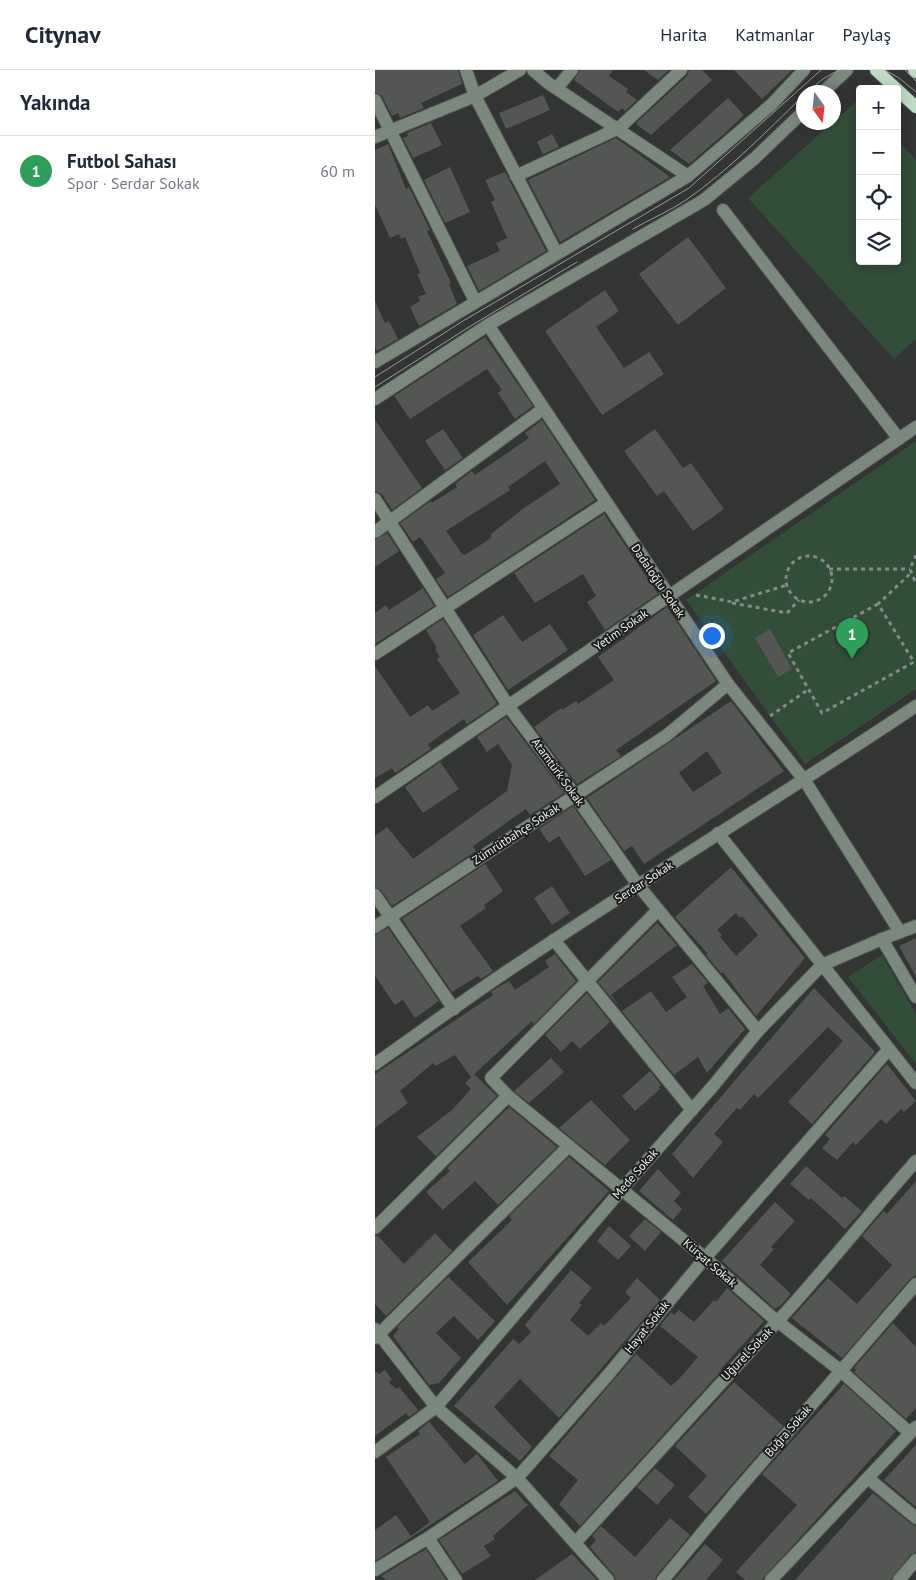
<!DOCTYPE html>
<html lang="tr">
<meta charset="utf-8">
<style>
body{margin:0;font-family:"PT Sans",sans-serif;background:#f2f2f3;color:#1f2937}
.controls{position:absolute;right:15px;top:15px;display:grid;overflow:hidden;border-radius:5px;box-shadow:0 2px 12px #0003}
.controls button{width:45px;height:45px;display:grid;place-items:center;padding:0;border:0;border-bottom:1px solid #e0e1e3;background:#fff;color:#1f2937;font:25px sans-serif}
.compass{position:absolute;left:421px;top:15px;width:45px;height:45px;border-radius:50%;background:#fff;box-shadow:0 2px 12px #0003;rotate:165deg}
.you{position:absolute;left:336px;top:565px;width:18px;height:18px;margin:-12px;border:4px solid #fff;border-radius:50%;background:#1a73e8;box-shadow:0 0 0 8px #1a73e833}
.badge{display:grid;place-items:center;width:32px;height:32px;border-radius:50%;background:#69628b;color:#fff;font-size:16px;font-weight:700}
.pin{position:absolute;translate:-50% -41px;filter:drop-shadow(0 1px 2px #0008)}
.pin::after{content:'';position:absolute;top:26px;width:18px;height:15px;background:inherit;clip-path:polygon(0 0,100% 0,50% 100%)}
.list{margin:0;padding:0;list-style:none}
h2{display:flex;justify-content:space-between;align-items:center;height:65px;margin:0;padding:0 20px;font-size:21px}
h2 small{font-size:16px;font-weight:400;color:#747a83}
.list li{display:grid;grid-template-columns:32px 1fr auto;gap:15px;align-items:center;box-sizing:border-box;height:70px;padding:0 20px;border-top:1px solid #e0e1e3}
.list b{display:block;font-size:19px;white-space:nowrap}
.list p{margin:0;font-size:16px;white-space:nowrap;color:#747a83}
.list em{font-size:16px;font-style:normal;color:#747a83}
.icon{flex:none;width:28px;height:28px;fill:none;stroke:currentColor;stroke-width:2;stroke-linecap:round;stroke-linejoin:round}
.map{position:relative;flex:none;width:541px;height:1510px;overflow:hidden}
header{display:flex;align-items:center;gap:30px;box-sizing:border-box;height:70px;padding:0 25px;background:#fff;border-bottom:1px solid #e0e1e3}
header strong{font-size:24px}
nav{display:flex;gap:28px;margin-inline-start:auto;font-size:18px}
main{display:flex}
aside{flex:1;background:#fff}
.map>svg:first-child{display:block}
.green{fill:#324d38}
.building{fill:#535653;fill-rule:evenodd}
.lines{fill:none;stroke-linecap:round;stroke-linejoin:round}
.minor-casing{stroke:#515352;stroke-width:14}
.major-casing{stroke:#515352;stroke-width:14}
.path{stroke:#878988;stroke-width:3;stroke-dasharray:4 4;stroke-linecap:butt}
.minor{stroke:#7a887d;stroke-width:12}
.major{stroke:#bfdbc5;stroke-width:12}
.tram{stroke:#989b99;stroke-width:1}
.labels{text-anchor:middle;stroke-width:4;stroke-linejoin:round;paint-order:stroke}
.street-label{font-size:12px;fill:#f1f3f2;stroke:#1b1c1b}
</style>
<header>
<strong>Citynav</strong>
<nav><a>Harita</a><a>Katmanlar</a><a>Paylaş</a></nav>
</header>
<main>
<aside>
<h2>Yakında<small></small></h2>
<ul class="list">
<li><span class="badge" style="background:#2e9e5b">1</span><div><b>Futbol Sahası</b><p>Spor · Serdar Sokak</p></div><em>60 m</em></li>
</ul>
</aside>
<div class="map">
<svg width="541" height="1510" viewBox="0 0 541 1510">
<rect width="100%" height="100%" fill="#323533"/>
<g class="green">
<path d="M485,28v163h37v-122l19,21v179l-22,20 -146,-161z"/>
<path d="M541,371v248l-111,75 -119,-164z"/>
<path d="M507,885l34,59v50l-68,-87z"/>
</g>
<g class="building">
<path d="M0,0h83l4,14 -41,19 3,5 -24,10 -2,-5 -6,3 -10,-20 -7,-4z"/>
<path d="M205,0h33l-4,6 19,13 -2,3 11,8 -12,11 -3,-3 -4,4 -44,-32z"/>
<path d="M269,0h25l-11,10z"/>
<path d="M314,0h13l10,10 -61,55 -10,-7 -5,-5 51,-47z"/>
<path d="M359,0h58l-30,29z"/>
<path d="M168,25l7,15 -44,19 -7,-16z"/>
<path d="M353,28l16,17 -19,18 -36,31 -19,-14z"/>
<path d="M56,53l11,22 -29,13 -10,-20 5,-2 -1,-3z"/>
<path d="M177,64l7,13 -16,7 -6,-12z"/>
<path d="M241,68l54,39 -110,65 -32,-62z"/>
<path d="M13,74l18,45 3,-2 21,43 -3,1 24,52 -2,1 8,20 -38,22 -9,-19 10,-6 -2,-4 8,-3 -9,-20 3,-1 -15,-36 -4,2 -2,-5 -9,4 -15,-33v-55z"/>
<path d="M75,97l20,45 -25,11 -21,-43z"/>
<path d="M130,102l41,79 -67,40 -12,-25 33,-15 -4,-8 11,-5 -16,-36 4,-2 -10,-20z"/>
<path d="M313,167l38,51 -48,37 -39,-51z"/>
<path d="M230,220l14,21 -23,16 28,41 25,-16 15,22 -62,41 -57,-84z"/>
<path d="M0,231l10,22 4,-2 9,18 -21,12 -2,-4z"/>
<path d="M110,267l48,69 -18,13 -17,-26 4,-3 -15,-21 -77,50 -16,-23z"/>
<path d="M0,350l47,68 -30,22 -10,-16 -7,-3z"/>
<path d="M167,350l53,80 -147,97 -12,-18 9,-6 -25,-36 -7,5 -13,-19 31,-22 1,2 25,-16 -2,-3 17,-13 3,4 54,-37 -4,-5zM170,391l15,23 -36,24 -33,26v4l-26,17 -3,-1 -16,-23 64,-41 -2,-3z"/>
<path d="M68,359l20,29 -18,12 -20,-29z"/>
<path d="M280,359l28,39 8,-5 33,46 -31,22 -29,-40 -7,5 -33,-45z"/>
<path d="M229,444l54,80 -53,36 -18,-28 9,-6 -13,-22 -48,29 -21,-30z"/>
<path d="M12,463l12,18 -24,16v-27z"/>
<path d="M48,518l11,18 -59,38v-31l11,-8 3,5z"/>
<path d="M292,537l49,74 -100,69 5,6 -44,28 -43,-57 27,-19 1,2 14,-9 2,3 36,-24 -16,-23z"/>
<path d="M128,545l19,27 28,-18 18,26 -60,40 -35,-55z"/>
<path d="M68,549l54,85 -30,20 -3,-5 -36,25 3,5 -36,24 -3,-5 -17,10v-112l35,51 18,-12 4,6 28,-18 -23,-34 3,-2 -5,-8 2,-1 -11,-18z"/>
<path d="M395,559l22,40 -14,8 -23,-39z"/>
<path d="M356,631l53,70 -140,93 -12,-18 -8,5 -37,-53zM332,681l15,22 -29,19 -14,-19z"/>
<path d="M131,647l58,76 -34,22 -4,-6 -53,37 3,5 -84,55 -11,-16 -6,-3v-51l12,-9 26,32 94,-68 5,-26 -14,-21 -11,8 -10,-15z"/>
<path d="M65,692l19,27 -36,24 -18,-26z"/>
<path d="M198,736l38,54 -26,16 -26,-40 -10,7 -10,-14z"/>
<path d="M110,794l18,27 -19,14 2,3 -26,18 33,45 -12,8 -3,-3 -26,16 -50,-73z"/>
<path d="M356,797l74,91 -49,58 -33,-44 -2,1 -15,-18 2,-1 -33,-37zM361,843l4,5 2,-2 16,19 -22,21 -16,-19 2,-2 -5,-5z"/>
<path d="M177,816l18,27 -18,12 -18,-27z"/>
<path d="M282,853l20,22 -66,50 9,13 -22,-26z"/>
<path d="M13,858l51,73 -24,17 -12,-18 -8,5 -20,-29v-41z"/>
<path d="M541,868v39l-17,-31z"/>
<path d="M180,884l21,27 -42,43 -2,-3 -61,56 -16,-22 -19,11 -3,-3 -33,28 8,12 -33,25v-54l118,-79 -2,-3 11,-7 7,-4 6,9 34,-23 -4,-6z"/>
<path d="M317,894l16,19 -5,3 17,28 8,-6 17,21 -38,44 -9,-16 -24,18 -52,-64 29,-20 15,21 21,-15 -15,-20z"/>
<path d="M439,918l61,64 -63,72 -24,-22 55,-61 -15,-14 -70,71 -4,-4 -14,16 -3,-2 -17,19 -6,7 9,8 -30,36 -21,-24z"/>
<path d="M212,923l23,29 -30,27 -8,-8 -11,11 -16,-17z"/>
<path d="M176,988l13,14 -35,31 -15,-12z"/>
<path d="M512,994l29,37 -12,11 -3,-3 -15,15 -5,-5 -25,26 -3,-3 -16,18 -15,-12 8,-9 -5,-4z"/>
<path d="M275,1001l11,14 -2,2 1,2 -25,22 -13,-15z"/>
<path d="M99,1004l23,22 -61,60 -19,-19 35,-27 19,-21 -6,-6z"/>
<path d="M216,1030l39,40 -25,25 -46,-37z"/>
<path d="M134,1037l48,40 -59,58 -23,-24 -32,29 -17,-18 24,-21 -3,-3z"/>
<path d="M194,1087l40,34 -102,114 -39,-43 44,-42 -3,-4z"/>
<path d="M431,1096l36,32 2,-2 18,15 -17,18 -34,-31 -2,2 -19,-16z"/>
<path d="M283,1099l23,24 -7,8 8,8 -9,11 -34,-29z"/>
<path d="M541,1111v94l-6,4 -68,79 -50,-40 36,-40 29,26 35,-39 -30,-29 22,-25 3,3z"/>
<path d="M400,1132l20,19 -24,26 3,2 -14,16 31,29 -12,13 -1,-1 -3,3 -53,-48z"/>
<path d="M270,1149l16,13 -16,19 -16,-15z"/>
<path d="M234,1156l22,20 -13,14 -21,-19z"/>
<path d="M60,1163l17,18 -66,65 -11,-12v-68h3l26,28z"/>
<path d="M196,1200l21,18 -13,15 3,2 -12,15 18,16 13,-13 3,3 27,-28 -6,-6 12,-14 23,22 -101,118 -39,-39 -26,28 38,40 -12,14 -66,-55 59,-67 6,5 12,-12 -6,-7z"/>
<path d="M73,1207l47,44 -17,19 -24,-24 -18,17 25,25 -22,25 -10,2 -36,-49 6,-7 -2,-2z"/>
<path d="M352,1218l37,33 -44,49 1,1 -141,155 -21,-22 19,-24 -29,-24 87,-102 35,32 7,-6 20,-23 -38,-31 11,-14 3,3 5,-5 15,12 20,-22 2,2z"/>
<path d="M518,1253l23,24v61l-10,11 -52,-47 2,-2 -2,-2z"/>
<path d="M10,1300l7,9 -3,4 8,6 2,-2 19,23 -9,7 -3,-4 -31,23v-65l4,3z"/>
<path d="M359,1312l49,44 -77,88 -18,-17 19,-21 -32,-30z"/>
<path d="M469,1314l52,47 -134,149h-17l-9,-8 61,-67 -35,-31z"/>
<path d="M54,1352l36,42 12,-10 21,27 -123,80v-31l21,-15 15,21 19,-14 -44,-65 34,-23 -2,-3z"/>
<path d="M541,1375v62l-32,-27z"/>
<path d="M280,1398l20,17 -18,20 -20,-18z"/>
<path d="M140,1421l13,14 -35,31 2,3 -11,7 7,10 -29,18 -23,-34z"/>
<path d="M498,1423l38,31 5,2v26l-6,3 -19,25h-96z"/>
<path d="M295,1448l20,17 -33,40 -2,5h-39l-2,-5 -24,-28 6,-7 -4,-4 9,-10 34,31z"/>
<path d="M330,1474l18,16 -17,20h-32z"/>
<path d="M51,1479l20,31h-60l-5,-4z"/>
<path d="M197,1484l25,26h-62z"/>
</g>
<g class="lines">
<defs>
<g id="minor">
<path d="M91,0l9,26 81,156"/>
<path d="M158,0l15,13 140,93"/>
<path d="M182,18l15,-18"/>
<path d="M448,22l24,-22"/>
<path d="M0,30l100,201"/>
<path d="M0,67l100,-41 45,-26"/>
<path d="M141,106l103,-48 62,-58"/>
<path d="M348,140l176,229"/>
<path d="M113,255l240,359 77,97 95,151"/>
<path d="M0,292l313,-186 84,-72 32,-34"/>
<path d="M0,329l113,-74 216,-125 51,-42 48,-46"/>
<path d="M0,429l134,208 66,88 63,90 120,146"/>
<path d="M0,462l168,-123"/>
<path d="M0,584l231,-151"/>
<path d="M0,727l541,-370"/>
<path d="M343,763l198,250"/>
<path d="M0,825l79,114"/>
<path d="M283,840l-167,168 17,18 197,162 67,59 69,54 69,62"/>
<path d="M0,857l292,-192 61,-51"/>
<path d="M507,869l34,58"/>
<path d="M179,870l138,170"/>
<path d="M0,994c51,-36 100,-72 152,-106 128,-86 261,-166 389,-252"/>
<path d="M0,1158l133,-132"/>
<path d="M0,1259l61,78 81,71 91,102"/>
<path d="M0,1268l194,-192"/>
<path d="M0,1382l61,-45 186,-218 91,-103 45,-55 64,-66 60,-26 34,-13"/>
<path d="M493,1408l48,40"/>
<path d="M53,1468l28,42"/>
<path d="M200,1473c67,-74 135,-147 202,-221 48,-52 92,-108 139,-161"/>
<path d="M0,1500l53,-32 89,-60 91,-103 97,-117 184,-209"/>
<path d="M288,1510l73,-88 180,-208"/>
<path d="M396,1510l145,-153"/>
<path d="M524,1510l17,-20"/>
</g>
<g id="major">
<path d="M501,0l40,37"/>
<path d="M539,0l2,2"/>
</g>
</defs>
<use href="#minor" class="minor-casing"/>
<use href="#major" class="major-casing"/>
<g class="path">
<path d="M541,485l-6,14 6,15"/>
<circle cx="434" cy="509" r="23"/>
<path d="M454,499h81"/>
<path d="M321,525l36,7 55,-17"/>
<path d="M357,533l55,10 12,-13"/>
<path d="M503,534l-90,49 34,60 92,-51 -36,-58 32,-30"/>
<path d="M395,646l39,-27"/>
</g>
<use href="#minor" class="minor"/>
<use href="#major" class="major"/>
<g class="tram">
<path d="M510,0l14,8 17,14"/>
<path d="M530,0l11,11"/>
<path d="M432,22l16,-13 16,-9"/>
<path d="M258,159c17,-10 37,-18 53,-29 43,-30 80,-68 117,-104"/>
<path d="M0,307l88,-56 226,-133 132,-118"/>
<path d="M0,317l94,-60 108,-65"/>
</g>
</g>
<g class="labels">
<g class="street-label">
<text transform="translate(283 511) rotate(56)" y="4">Dadaloğlu Sokak</text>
<text transform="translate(246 560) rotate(-35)" y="4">Yetim Sokak</text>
<text transform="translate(183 702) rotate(54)" y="4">Atamtürk Sokak</text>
<text transform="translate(141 764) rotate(-33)" y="4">Zümrütbahçe Sokak</text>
<text transform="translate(269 812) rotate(-33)" y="4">Serdar Sokak</text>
<text transform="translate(260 1104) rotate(-49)" y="4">Mede Sokak</text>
<text transform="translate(335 1193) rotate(41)" y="4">Kürşat Sokak</text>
<text transform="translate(272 1257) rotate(-51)" y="4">Hayat Sokak</text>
<text transform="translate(372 1284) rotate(-46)" y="4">Uğurel Sokak</text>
<text transform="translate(413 1361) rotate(-49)" y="4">Buğra Sokak</text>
</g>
</g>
</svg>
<div class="controls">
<button>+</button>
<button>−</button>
<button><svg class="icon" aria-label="locate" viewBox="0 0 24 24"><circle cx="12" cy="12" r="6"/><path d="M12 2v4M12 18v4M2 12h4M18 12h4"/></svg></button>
<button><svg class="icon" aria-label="layers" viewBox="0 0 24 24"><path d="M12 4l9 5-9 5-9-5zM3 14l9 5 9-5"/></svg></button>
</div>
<svg class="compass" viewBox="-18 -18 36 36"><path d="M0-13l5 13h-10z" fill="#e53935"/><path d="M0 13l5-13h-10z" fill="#747a83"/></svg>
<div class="you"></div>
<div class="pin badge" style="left:477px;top:589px;background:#2e9e5b">1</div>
</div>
</main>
